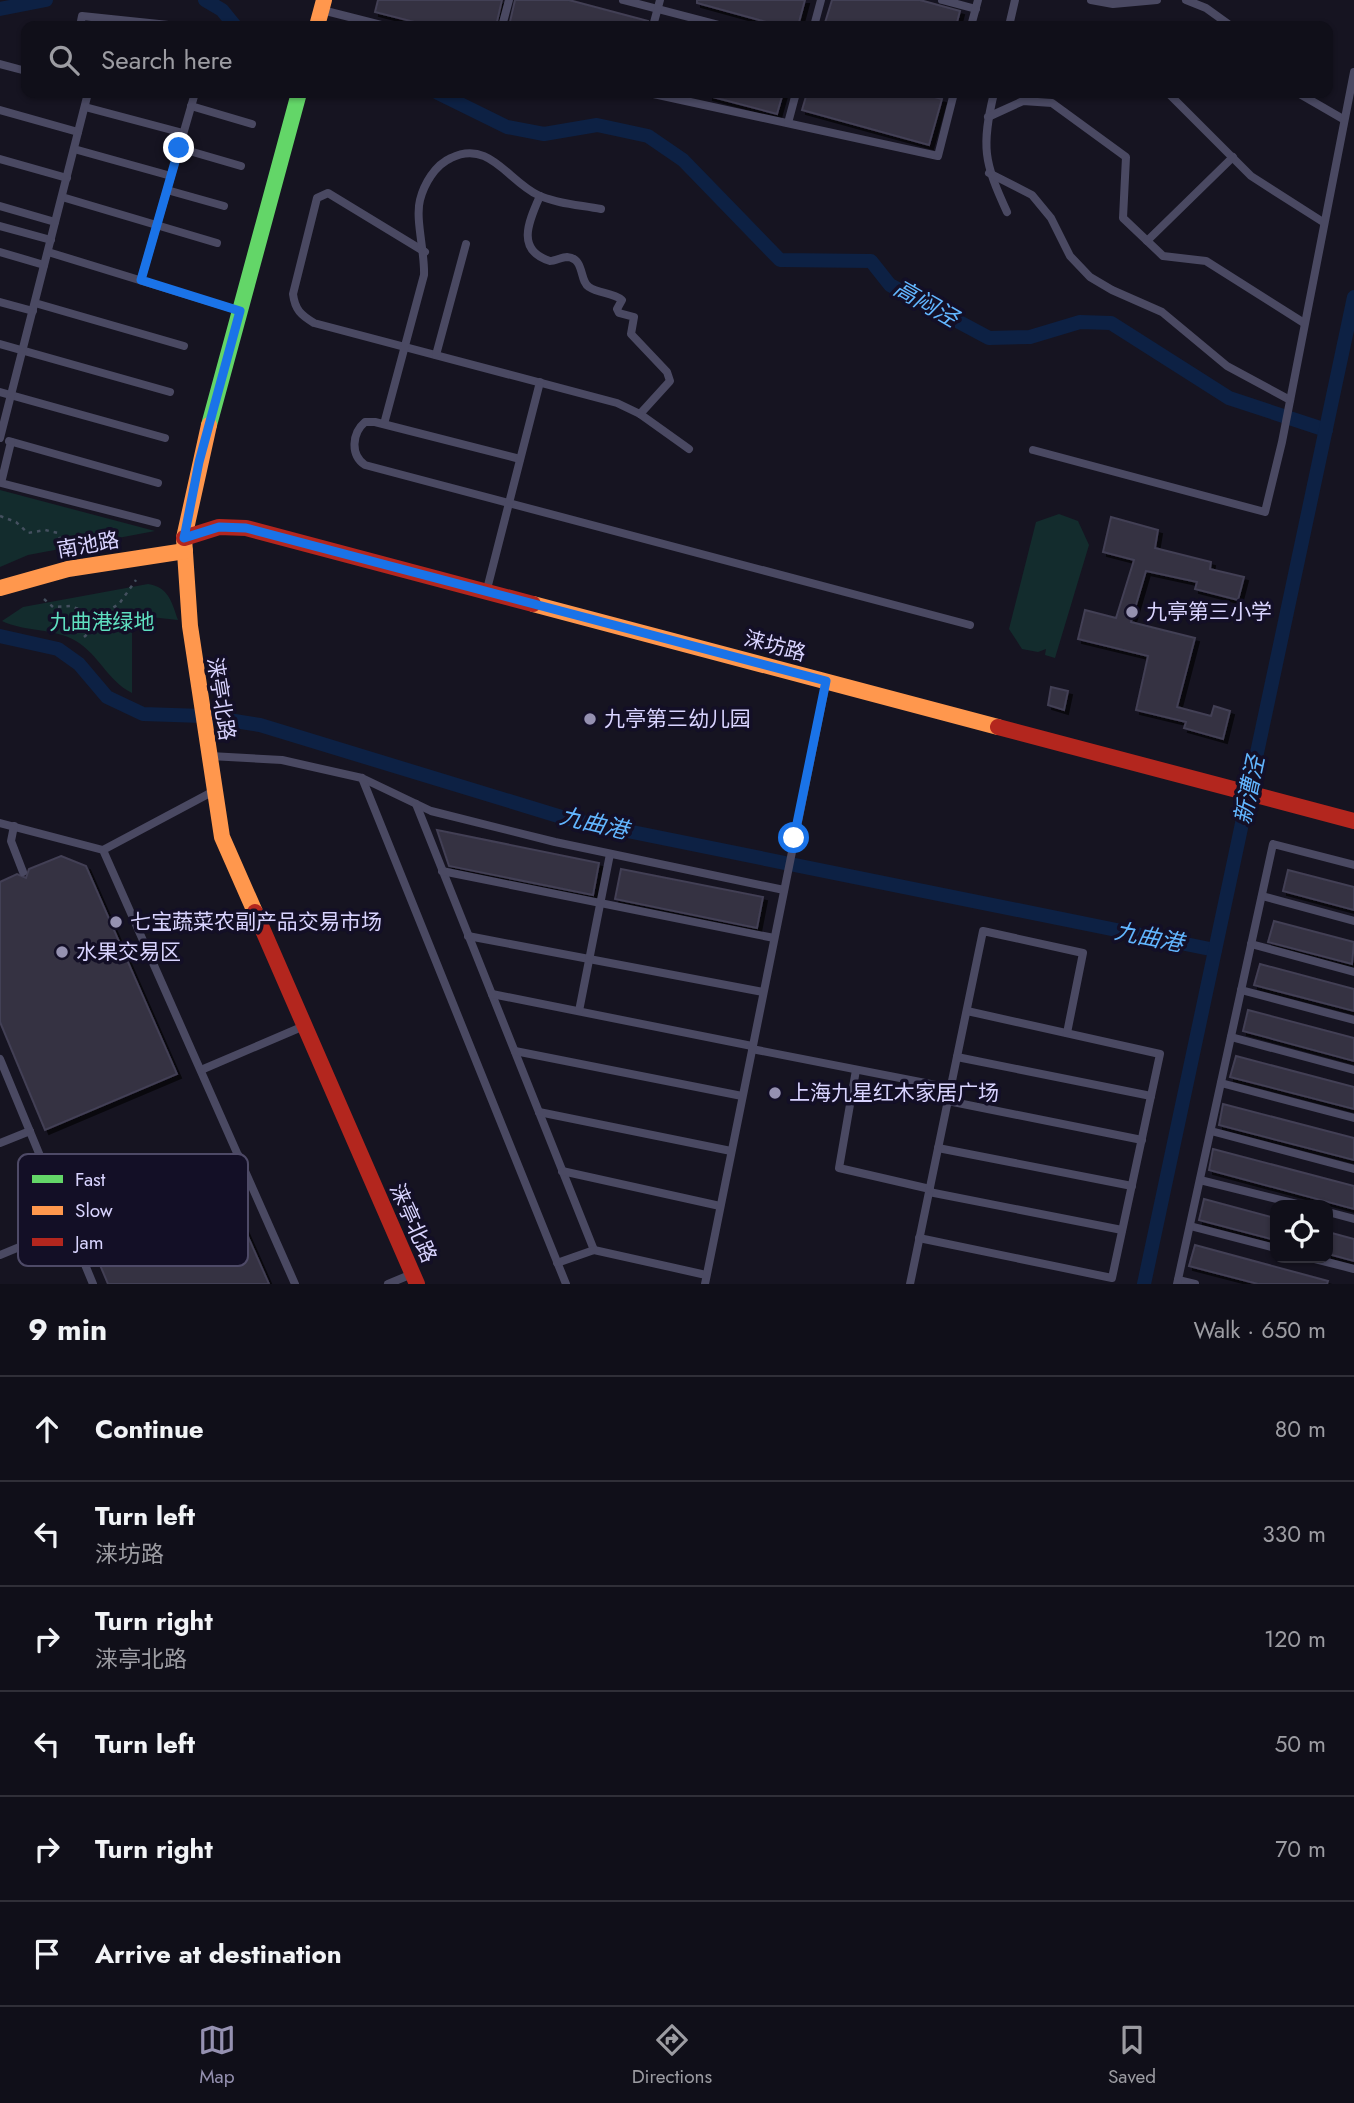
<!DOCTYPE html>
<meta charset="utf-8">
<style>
body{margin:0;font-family:Jost,"Noto Sans SC",sans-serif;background:#191822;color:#f1f3f6}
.controls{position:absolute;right:21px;bottom:21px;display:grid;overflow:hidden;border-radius:14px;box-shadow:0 2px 5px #0004}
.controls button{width:63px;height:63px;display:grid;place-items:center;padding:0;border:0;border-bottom:2px solid #302f38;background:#100f19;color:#f1f3f6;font:35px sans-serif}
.stop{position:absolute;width:21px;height:21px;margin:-16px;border:5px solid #1a73e8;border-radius:50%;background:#fff}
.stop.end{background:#1a73e8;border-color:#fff;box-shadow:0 2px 7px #0008}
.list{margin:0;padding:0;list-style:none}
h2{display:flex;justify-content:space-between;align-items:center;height:91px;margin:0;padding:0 28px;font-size:30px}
h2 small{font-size:23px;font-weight:400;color:#9c9ca2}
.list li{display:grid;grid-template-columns:46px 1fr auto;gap:21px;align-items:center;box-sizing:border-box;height:105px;padding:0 28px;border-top:2px solid #302f38}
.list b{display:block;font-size:26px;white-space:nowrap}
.list p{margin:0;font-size:23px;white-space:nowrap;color:#9c9ca2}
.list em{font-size:23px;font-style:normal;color:#9c9ca2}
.icon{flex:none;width:38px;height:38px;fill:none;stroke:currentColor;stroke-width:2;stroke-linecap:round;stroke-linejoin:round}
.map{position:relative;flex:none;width:1354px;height:1284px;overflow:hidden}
.search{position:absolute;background:#100f19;box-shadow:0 2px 5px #0004;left:21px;right:21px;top:21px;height:77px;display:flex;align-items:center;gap:18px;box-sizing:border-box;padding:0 24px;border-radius:14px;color:#9c9ca2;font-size:26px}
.sheet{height:721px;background:#100f19}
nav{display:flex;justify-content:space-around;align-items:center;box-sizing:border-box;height:98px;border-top:2px solid #302f38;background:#100f19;font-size:19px;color:#9c9ca2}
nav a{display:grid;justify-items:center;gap:4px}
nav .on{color:#9591b1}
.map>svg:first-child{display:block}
.green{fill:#132c2d}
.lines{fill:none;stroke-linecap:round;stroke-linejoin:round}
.canal{stroke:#0d2144;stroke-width:14}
.building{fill:#343243;stroke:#433f54;stroke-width:2;filter:url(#shadow)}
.path{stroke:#44505f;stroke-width:2.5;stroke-dasharray:3.5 5;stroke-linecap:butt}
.lane{stroke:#4a4962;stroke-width:8}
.fast{stroke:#63d668;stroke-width:16}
.slow{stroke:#ff974d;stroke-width:16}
.jam{stroke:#b3261e;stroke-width:16}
.route{stroke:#1a73e8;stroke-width:9}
.poi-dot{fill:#9591b1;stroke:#130f26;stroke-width:2.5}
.labels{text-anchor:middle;stroke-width:7;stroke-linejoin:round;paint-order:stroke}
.street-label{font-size:21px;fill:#d9d4ff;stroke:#130f26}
.poi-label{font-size:21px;fill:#d9d4ff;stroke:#130f26;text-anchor:start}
.park-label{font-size:21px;fill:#5fe0c0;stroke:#130f26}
.water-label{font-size:23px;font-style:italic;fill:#62b6ff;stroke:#130f26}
.key{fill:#130f26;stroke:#4e4a67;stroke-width:2}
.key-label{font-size:19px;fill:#d9d4ff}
</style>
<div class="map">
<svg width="1354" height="1284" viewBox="0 0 1354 1284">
<defs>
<filter id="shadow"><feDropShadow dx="4" dy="4" stdDeviation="0" flood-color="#0009"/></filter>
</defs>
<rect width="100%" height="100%" fill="#161421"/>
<g class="green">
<path d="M0,490l155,41 -127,24 -28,12z"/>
<path d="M1059,514l19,7 11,24 -34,113 -10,-3 1,-6 -8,3 -16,-3 -13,-20 27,-107z"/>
<path d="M148,584c21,3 24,19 30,36l-46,-5v78c-24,-12 -33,-38 -56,-52 -22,-13 -51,-9 -74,-20l21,-14z"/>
</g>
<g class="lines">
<g class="canal">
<path d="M205,0l17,10 13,16"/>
<path d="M0,9l46,-9"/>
<path d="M438,93l69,34 37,7 53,-9 51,11 35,24 97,100 91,1 19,24 99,53 41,-1 50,-15 31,1 118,75 97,32"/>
<path d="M0,636l58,13 21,15 28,33 36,17 60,2 57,9 308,94 647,131"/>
<path d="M1144,1284l210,-987"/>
</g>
</g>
<g class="building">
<path d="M378,0h124l-6,26h-66l-55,-14z"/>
<path d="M515,0h54l79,21 -1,5h-138z"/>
<path d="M697,0h108l-7,26h-17l-84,-23z"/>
<path d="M832,0h88l40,11 -4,15h-132z"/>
<path d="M710,93h73l-6,21 -68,-18z"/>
<path d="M807,93h112l23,6 -13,46 -127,-35z"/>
<path d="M1111,517l47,13 -3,18 56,14 -1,7 34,8 -6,23 -43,-11 2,-7 -51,-11 -15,51 64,16 -18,69 34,9 3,-10 16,5 -7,28 -39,-11 2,-6 -50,-12 12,-54 -70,-17 7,-29 31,8 18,-58 -31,-8z"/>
<path d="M1051,687l17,4 -4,19 -16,-5z"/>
<path d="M437,830l162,33 -6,32 -144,-29z"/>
<path d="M61,856l25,10 91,208 -132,56 -45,-108v-140l17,-8 9,4 3,-9z"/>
<path d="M621,869l142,28 -6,31 -142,-29z"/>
<path d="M1288,870l66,17v23l-71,-19z"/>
<path d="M1274,921l80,21 -2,22 -84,-22z"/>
<path d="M1260,964l94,25v22l-100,-26z"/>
<path d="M1248,1010l106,28v23l-111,-30z"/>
<path d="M1236,1056l118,31v22l-124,-32z"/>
<path d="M1223,1104l131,34v22l-135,-35z"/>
<path d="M1213,1149l141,37v23l-145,-39z"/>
<path d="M219,1171l50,113h-161l-24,-57z"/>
<path d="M1204,1199l71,19v22l-76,-20z"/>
<path d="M1328,1232l26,7v22l-26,-7z"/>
<path d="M1195,1245l133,36 -1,3h-69l-69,-18z"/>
</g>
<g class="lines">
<g class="path">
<path d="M0,516l16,6 12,11 17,-3 13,3 6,18"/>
<path d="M44,599l9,8 17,-1 29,10 20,-12 17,-24"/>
<path d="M84,637l14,-12 1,-9"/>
</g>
<g class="lane">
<path d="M623,0l100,26"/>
<path d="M942,0l34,9"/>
<path d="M1091,0l22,4 44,-4"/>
<path d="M1186,0l20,8 25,18"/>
<path d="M322,10l63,16"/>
<path d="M80,26l2,-10 96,10"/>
<path d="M502,26l7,-26"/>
<path d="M653,26l7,-26"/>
<path d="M814,26l7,-26"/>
<path d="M971,26l7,-26"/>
<path d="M1009,26l6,-26"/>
<path d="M0,64l26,7"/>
<path d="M649,93l289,63 16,-63"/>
<path d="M994,93c-13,54 -10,69 13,119"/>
<path d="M1168,93l83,83 72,46"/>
<path d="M1298,93l45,26"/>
<path d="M191,106l61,18"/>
<path d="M85,107l98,26"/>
<path d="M0,110l78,22"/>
<path d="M988,117l35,-16 29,2 74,54 -3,61 40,38 43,5 98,62"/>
<path d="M788,123l8,-30"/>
<path d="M179,148l62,18"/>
<path d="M74,149l97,27"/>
<path d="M0,159l67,19"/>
<path d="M989,173l43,22 19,23 19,38 20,21 22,13 50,22 65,54 63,34"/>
<path d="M167,190l57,16"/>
<path d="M540,196c-11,25 -25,54 10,65 5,0 12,-4 17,-4 18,1 12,24 22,30 10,7 23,5 33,13l-5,9 2,4 15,4 -3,17 36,38 3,9 -30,33"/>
<path d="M62,197l155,46"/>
<path d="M0,206l55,16"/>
<path d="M0,226l51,14"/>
<path d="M1147,241l86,-84"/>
<path d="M0,252l44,13"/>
<path d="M48,252l192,59"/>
<path d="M425,252l-97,-59 -11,5 -24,96c2,16 8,21 21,29l303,80 23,11 49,35"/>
<path d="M141,280l54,-187"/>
<path d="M0,302l33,9"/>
<path d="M35,303l149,43"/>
<path d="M0,344l170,48"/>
<path d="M436,355l30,-111"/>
<path d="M0,392l165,46"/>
<path d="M384,424l40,-149c1,-23 -9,-56 -4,-75 4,-16 15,-35 31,-42 38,-19 57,23 87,37 19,9 43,10 63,14"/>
<path d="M0,438l88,-345"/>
<path d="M9,441l149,42"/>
<path d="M11,442l-10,41 156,40"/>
<path d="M1033,450l232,62 17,-70 72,-370"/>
<path d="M520,459l-145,-37h-10c-13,11 -15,33 0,43l605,160"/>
<path d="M487,589l53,-207"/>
<path d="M210,756l72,4 80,18 69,33 124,31 229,48"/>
<path d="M362,778l204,506"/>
<path d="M416,804l178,446"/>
<path d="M0,823l103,27 192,434"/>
<path d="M14,826l-3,15 12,31"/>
<path d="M103,850l109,-58"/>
<path d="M442,871l332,67"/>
<path d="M1262,896l92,25"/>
<path d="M468,936l295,56"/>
<path d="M1251,944l103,28"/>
<path d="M1241,990l113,30"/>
<path d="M492,994l260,52"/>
<path d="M579,1011l31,-157"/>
<path d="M1231,1037l123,33"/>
<path d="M752,1049l199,39"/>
<path d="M515,1051l227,45"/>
<path d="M957,1057l194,39"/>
<path d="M0,1059l93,225"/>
<path d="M201,1070l103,-44"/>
<path d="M856,1070l-17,98 91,21"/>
<path d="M1221,1083l133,35"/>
<path d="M948,1101l194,39"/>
<path d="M539,1112l192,39"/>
<path d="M1211,1131l143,38"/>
<path d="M0,1143l30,-12"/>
<path d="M938,1148l194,38"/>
<path d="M562,1171l158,35"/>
<path d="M1200,1180l101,25"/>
<path d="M929,1192l193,38"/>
<path d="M1328,1212l26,7"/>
<path d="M1190,1226l85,22"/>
<path d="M919,1238l193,40 48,-224 -193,-43"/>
<path d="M0,1255l239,-99"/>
<path d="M1311,1258l43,11"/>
<path d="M557,1263l37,-13 112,25"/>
<path d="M1178,1280l17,4"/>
<path d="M388,1284l24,-10"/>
<path d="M705,1284l121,-601"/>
<path d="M910,1284l73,-353 100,22 -16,80"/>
<path d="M1177,1284l96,-440 81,21"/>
</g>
<path class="fast" d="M209,425l90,-332"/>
<g class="slow">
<path d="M317,26l7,-26"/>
<path d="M209,425l-25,113 6,88 32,211 33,75"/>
<path d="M0,588l68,-19 117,-18"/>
<path d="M533,604l465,123"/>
</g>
<g class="jam">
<path d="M184,538l35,-11 27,1 287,76"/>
<path d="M998,727l356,94"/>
<path d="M255,912l162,372"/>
</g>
</g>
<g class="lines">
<path class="route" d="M179,148l-38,132 99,31 -41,151 -15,76 35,-11 27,1 580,153 -32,157"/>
</g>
<g class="poi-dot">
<circle cx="1132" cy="612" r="7"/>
<circle cx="590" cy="719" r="7"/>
<circle cx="116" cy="922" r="7"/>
<circle cx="62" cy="952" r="7"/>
<circle cx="775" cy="1093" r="7"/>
</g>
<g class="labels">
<g class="street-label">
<text transform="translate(88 545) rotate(-10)" y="7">南池路</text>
<text transform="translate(775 646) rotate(15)" y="7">涞坊路</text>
<text transform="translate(221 699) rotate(81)" y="7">涞亭北路</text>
<text transform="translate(413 1223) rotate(66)" y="7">涞亭北路</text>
</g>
<g class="poi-label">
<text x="1146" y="619">九亭第三小学</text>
<text x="604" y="726">九亭第三幼儿园</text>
<text x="130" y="929">七宝蔬菜农副产品交易市场</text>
<text x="76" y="959">水果交易区</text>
<text x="789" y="1100">上海九星红木家居广场</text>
</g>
<g class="park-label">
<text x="102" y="629">九曲港绿地</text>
</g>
<g class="water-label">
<text transform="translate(926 303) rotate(30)" y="8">高闷泾</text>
<text transform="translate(1249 790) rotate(-78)" y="8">新漕泾</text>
<text transform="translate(594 823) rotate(13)" y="8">九曲港</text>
<text transform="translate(1149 937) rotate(11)" y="8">九曲港</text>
</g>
</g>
<rect x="18" y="1154" width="230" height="112" rx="10" class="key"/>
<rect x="32" y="1175" width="31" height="8" fill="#63d668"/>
<rect x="32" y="1206" width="31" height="9" fill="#ff974d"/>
<rect x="32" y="1238" width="31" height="8" fill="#b3261e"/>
<g class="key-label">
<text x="75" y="1186">Fast</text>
<text x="75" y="1217">Slow</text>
<text x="75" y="1249">Jam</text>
</g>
</svg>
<div class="controls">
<button><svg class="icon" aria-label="locate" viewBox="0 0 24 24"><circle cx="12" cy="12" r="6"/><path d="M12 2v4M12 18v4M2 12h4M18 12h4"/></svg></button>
</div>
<div class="stop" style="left:794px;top:838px"></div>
<div class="stop end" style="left:179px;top:148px"></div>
<div class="search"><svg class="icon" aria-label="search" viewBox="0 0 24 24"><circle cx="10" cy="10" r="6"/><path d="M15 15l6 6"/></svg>Search here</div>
</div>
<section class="sheet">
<h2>9 min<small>Walk · 650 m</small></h2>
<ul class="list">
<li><svg class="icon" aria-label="ahead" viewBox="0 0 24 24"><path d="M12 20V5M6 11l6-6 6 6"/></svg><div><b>Continue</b></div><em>80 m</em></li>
<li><svg class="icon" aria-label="left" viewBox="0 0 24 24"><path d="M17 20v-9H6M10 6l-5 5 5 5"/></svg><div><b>Turn left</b><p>涞坊路</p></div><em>330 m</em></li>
<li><svg class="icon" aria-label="right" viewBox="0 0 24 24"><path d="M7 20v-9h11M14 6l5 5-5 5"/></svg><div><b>Turn right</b><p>涞亭北路</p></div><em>120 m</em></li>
<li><svg class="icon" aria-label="left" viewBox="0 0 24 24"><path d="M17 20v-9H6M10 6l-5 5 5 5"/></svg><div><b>Turn left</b></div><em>50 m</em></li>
<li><svg class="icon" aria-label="right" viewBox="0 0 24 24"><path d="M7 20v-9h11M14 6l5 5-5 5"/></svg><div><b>Turn right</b></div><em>70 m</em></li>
<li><svg class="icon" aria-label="arrive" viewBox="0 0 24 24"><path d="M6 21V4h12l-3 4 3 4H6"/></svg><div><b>Arrive at destination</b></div></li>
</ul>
</section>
<nav>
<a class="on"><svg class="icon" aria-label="map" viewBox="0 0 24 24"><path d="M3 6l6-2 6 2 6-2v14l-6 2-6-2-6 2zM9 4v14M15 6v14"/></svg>Map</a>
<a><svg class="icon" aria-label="directions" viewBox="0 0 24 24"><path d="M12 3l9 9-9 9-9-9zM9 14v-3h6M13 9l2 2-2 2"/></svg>Directions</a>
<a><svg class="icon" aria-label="saved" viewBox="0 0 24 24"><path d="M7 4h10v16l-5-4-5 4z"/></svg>Saved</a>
</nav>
